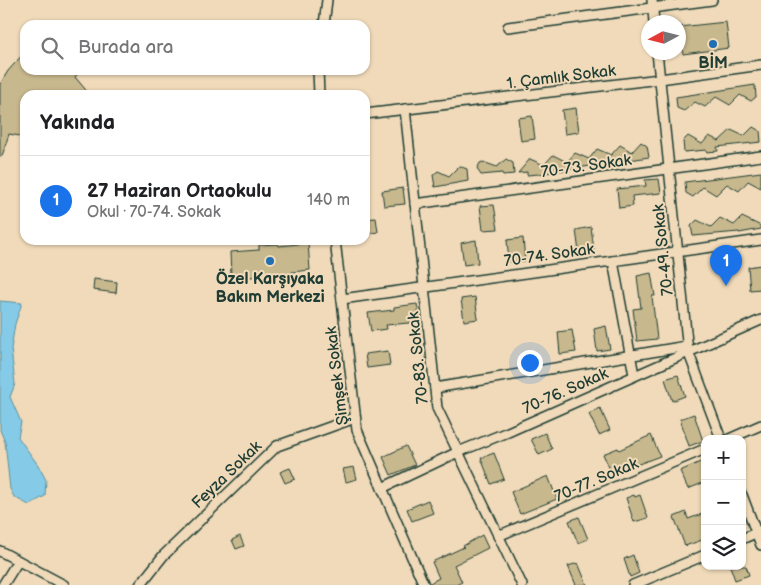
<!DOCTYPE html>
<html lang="tr">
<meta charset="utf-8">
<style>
body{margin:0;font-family:"Balsamiq Sans",sans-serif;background:#f2f2f2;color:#202124}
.controls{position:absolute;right:15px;bottom:15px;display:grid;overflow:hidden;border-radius:10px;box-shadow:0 1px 4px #0004}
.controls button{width:45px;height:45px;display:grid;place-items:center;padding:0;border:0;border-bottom:1px solid #e0e0e0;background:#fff;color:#202124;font:25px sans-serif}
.compass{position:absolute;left:641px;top:15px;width:45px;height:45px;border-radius:50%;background:#fff;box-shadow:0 1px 4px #0004;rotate:263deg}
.you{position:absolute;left:529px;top:362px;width:18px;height:18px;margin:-12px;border:4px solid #fff;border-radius:50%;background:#1a73e8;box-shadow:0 0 0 8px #1a73e833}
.badge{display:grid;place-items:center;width:32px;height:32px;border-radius:50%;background:#1a73e8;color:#fff;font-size:16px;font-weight:700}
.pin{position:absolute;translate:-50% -41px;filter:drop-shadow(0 1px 2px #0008)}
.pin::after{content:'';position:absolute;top:26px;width:18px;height:15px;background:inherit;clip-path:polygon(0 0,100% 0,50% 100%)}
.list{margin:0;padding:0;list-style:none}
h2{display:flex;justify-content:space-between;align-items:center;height:65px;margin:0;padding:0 20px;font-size:21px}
h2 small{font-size:16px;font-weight:400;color:#757577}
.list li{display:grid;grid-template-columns:32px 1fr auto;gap:15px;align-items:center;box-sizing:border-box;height:90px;padding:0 20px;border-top:1px solid #e0e0e0}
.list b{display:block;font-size:19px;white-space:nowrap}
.list p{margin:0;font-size:16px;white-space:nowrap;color:#757577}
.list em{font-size:16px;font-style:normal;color:#757577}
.icon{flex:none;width:28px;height:28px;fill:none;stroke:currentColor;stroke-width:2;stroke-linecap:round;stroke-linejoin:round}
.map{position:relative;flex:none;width:761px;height:585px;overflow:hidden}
.search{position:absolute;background:#fff;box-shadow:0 1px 4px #0004;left:20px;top:20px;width:350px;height:55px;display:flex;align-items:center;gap:12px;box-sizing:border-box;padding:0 18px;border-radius:15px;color:#757577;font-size:19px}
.panel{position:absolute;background:#fff;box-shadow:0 1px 4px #0004;left:20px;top:90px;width:350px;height:155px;border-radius:15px}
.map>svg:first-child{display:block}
.water{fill:#85cae6;stroke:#5c929f}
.building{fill:#c8b88d;stroke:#1f3d34}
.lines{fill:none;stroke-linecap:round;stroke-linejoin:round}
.street-casing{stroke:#1f3d34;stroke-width:12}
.street{stroke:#f0dab9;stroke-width:9}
.poi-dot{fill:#1f6fb2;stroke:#f0dab9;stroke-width:2}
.labels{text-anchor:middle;stroke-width:4;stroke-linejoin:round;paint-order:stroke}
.poi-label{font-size:16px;font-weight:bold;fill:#1f3d34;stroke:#f0dab9}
.street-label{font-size:16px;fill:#1f3d34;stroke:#f0dab9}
</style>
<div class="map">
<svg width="761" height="585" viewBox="0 0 761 585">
<rect width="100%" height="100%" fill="#f0dab9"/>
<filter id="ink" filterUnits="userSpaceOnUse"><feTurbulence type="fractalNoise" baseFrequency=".02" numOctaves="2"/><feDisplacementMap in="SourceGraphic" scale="10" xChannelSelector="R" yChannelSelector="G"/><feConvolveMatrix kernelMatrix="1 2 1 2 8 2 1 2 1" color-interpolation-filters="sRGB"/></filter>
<g filter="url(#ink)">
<path class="water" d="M0,301l22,2 -7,21 -4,25 4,35 -5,13 11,25 -3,15 20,28 8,15 -1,16 -16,9 -15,-8 -4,-8 -5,-47 -5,-12z"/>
<g class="building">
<path d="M726,22l3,26 -46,6 -4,-27z"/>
<path d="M25,52v18h56l-6,7 15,18h-65v42l-16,-3 -7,22h-2v-72l8,-13z"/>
<path d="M755,85l1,12 -5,4 -11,-6 -10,10 -14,-8 -11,10 -10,-5 -11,9 -7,-3 -1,-11z"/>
<path d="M576,108l3,24 -14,2 -3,-24z"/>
<path d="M532,116l3,23 -14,2 -3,-23z"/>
<path d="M753,127l7,4 1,11 -44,5 1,4 -12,1v-2l-22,2 -1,-11 5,-5 14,8 7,-8 10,5 12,-11 13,6z"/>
<path d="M641,142l6,4 2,11 -110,17 -12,1v-3l-9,1 12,-14 14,6 9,-10 14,7 8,-9 14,6 8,-10 14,6 9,-10 12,7z"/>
<path d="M506,159l7,4 1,11 -11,1 -1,-2 -21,2 -4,-6 3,-6 3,-1 14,5z"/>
<path d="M459,166l8,3 1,12 -33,6 -2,-12 5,-4 11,5z"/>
<path d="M761,172v16l-13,-7 -9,10 -12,-7 -11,11 -13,-8 -10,10 -7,-4 -1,-11z"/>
<path d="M659,179l2,14 -29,3 1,10 -14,2 -2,-19 29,-3 -1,-6z"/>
<path d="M403,188l2,16 -21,2 -2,-15z"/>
<path d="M494,205l4,24 -15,1 -3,-24z"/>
<path d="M742,217l19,9v3l-22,4v-1l-46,4 -2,-10 6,-6 14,7 9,-9 14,7z"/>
<path d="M376,218l2,14 -13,2v-15z"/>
<path d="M591,227l3,23 -15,2 -3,-22z"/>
<path d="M523,238l2,23 -16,1 -2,-22z"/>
<path d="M476,240l2,23 -14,2 -3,-22z"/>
<path d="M308,243l2,27 -18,2v2l-7,1 -36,2 -1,-2 -17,1 -1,-24 29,-2v-5l19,-1 1,2z"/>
<path d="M761,265v24l-11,1 -2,-23z"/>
<path d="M651,273l4,23h-3l5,43 -20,2 -4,-32 8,-1 -4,-32z"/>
<path d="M94,279l23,3 -1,11 -23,-3z"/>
<path d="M475,297l3,22 -14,2 -3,-22z"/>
<path d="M417,304l3,18 -34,3 1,4 -16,2 -3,-18 26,-3v-3z"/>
<path d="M606,326l4,23 -13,2 -3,-22z"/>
<path d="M572,330l4,22 -16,2 -2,-22z"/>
<path d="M388,351l2,14 -23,3 -2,-14z"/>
<path d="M678,375l7,21 -13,5 -7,-22z"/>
<path d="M600,408l10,22 -11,5 -10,-21z"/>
<path d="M694,414l9,27 -14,5 -9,-27z"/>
<path d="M545,433l7,16 -13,6 -8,-16z"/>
<path d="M651,435l9,21 -48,18 -9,-20 15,-6 1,2z"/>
<path d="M406,446l9,19 -24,10 -8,-18z"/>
<path d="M494,453l10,26 -13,5 -10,-26z"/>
<path d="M705,460v22l-17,7 -8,-18z"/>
<path d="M354,467l3,12 -11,3 -3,-13z"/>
<path d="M290,468l5,11 -10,4 -5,-11z"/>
<path d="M548,476l9,23 -37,15 -9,-22z"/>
<path d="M634,495l1,2 5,-2 8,23 -14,4 -8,-24z"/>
<path d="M428,500l5,13 -21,8 -5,-12z"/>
<path d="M686,512l2,7 17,-6v26l-20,7 -11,-29z"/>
<path d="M579,517l9,22 -10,4 -9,-22z"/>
<path d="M482,535l6,13 -34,17 8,17 -6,3h-26v-2l9,-5 -7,-16 32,-15 -1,-1z"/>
<path d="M240,536l4,10 -8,3 -4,-9z"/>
<path d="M633,555l6,18 -9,4 -6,-18z"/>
<path d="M578,563l9,22h-11l-8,-19z"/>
<path d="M730,566h16l3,9 -14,5z"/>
</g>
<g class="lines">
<defs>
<g id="street">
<path d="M652,0l2,22"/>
<path d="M324,25l3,-25"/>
<path d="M508,27l204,-27"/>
<path d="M657,52l31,299 33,88"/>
<path d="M318,70l1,25"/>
<path d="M405,109l32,299 85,177"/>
<path d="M365,114l295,-35 101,-14"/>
<path d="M415,204l346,-48"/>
<path d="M335,240l22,190 67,155"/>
<path d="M613,261l21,114"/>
<path d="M342,299l419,-59"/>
<path d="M435,388l252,-42"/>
<path d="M729,439l32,-14"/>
<path d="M382,488l76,-36 50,-20 253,-112"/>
<path d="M742,495l19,50"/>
<path d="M498,536l207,-87"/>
<path d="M742,539l18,-8"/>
<path d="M0,551l64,34"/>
<path d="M3,585l15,-24"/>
<path d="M140,585l23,-29 114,-110 78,-28"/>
<path d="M633,585l72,-30"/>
</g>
</defs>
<use href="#street" class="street-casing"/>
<use href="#street" class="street"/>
</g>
</g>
<g class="poi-dot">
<circle cx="713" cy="44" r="5"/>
<circle cx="270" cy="261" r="5"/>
</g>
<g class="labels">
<g class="poi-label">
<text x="713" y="68">BİM</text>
<text x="270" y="284">Özel Karşıyaka<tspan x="270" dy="18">Bakım Merkezi</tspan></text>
</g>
<g class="street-label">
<text transform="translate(561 76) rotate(-7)" y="6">1. Çamlık Sokak</text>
<text transform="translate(586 165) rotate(-8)" y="6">70-73. Sokak</text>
<text transform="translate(662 250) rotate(-96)" y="6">70-49. Sokak</text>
<text transform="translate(549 254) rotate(-8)" y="6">70-74. Sokak</text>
<text transform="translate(417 358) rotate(-96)" y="6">70-83. Sokak</text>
<text transform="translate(336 376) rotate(-97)" y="6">Şimşek Sokak</text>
<text transform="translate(565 390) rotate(-24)" y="6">70-76. Sokak</text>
<text transform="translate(226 474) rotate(-44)" y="6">Feyza Sokak</text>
<text transform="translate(596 479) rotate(-23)" y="6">70-77. Sokak</text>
</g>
</g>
</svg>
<div class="controls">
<button>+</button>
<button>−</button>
<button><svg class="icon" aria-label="layers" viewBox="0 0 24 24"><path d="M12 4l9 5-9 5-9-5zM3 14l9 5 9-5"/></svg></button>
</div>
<svg class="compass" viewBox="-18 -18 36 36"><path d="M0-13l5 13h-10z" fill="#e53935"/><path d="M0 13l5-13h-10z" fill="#757577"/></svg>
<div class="you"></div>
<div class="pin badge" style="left:726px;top:286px">1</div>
<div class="search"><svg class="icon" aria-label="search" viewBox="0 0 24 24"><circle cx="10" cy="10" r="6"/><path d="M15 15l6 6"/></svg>Burada ara</div>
<section class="panel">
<h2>Yakında<small></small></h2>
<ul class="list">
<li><span class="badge">1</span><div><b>27 Haziran Ortaokulu</b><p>Okul · 70-74. Sokak</p></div><em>140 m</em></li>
</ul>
</section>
</div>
